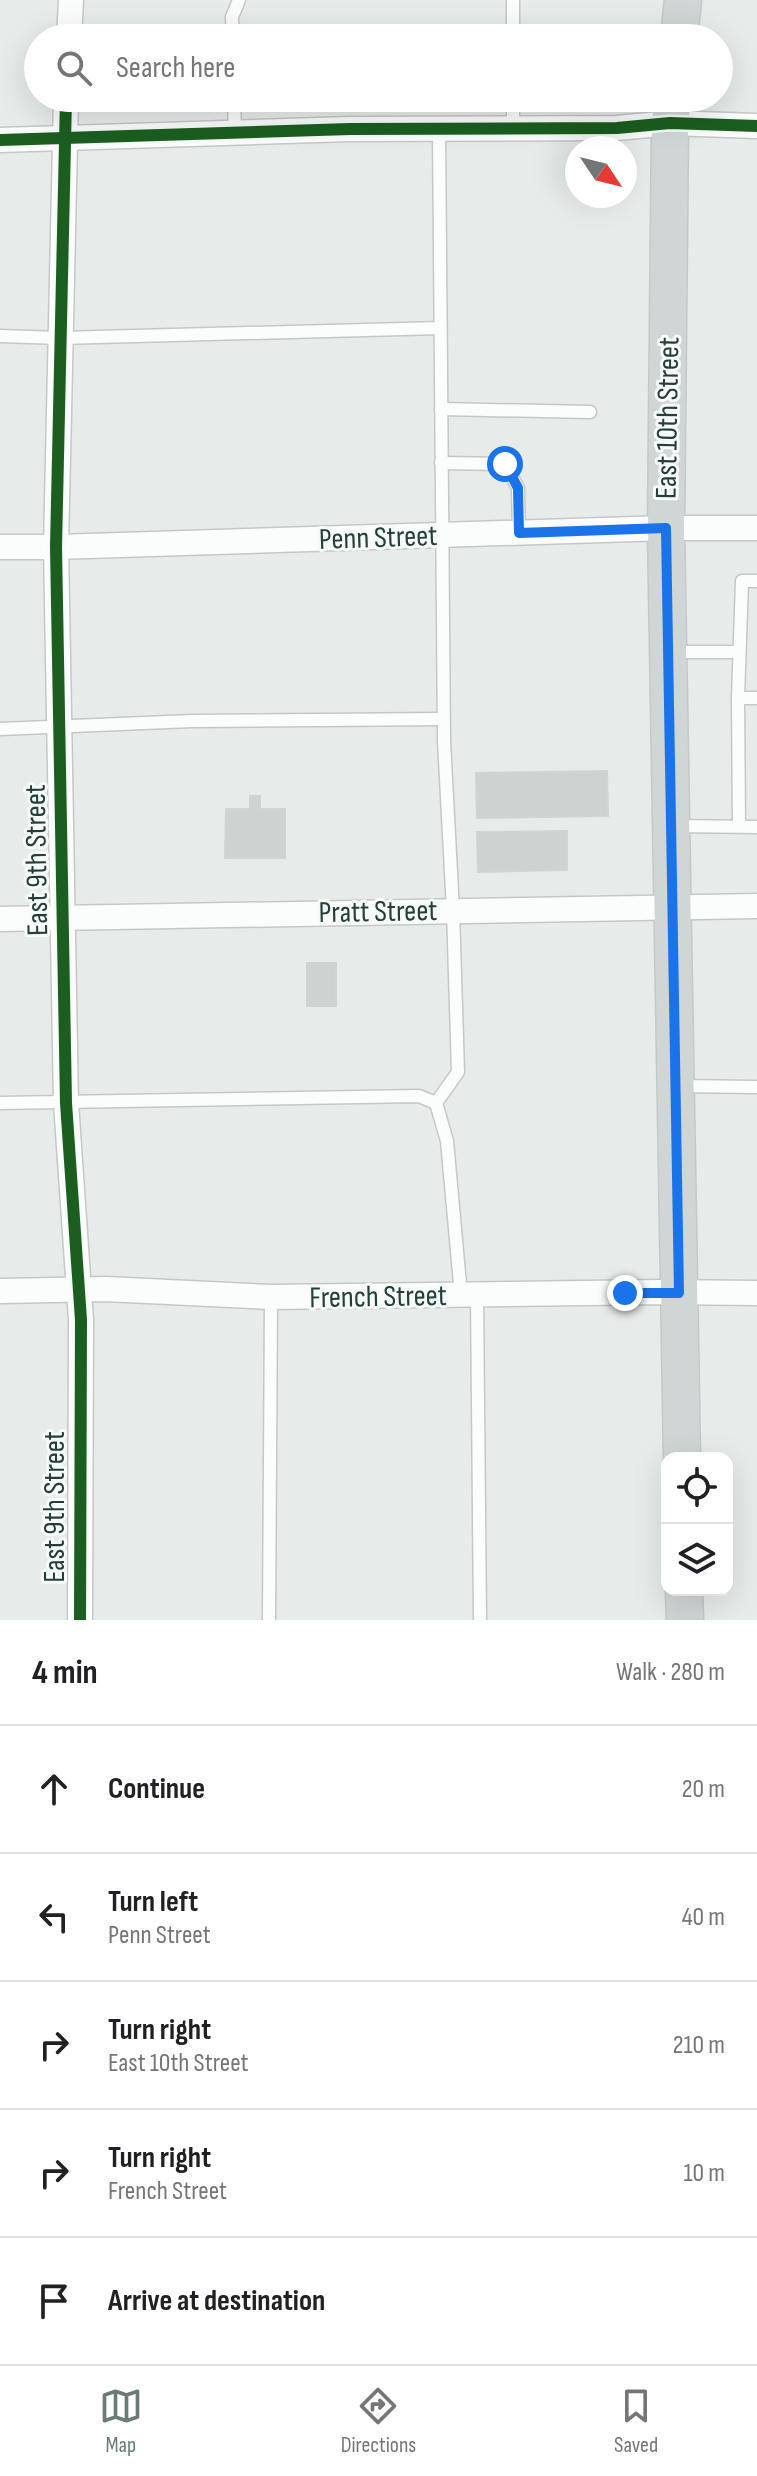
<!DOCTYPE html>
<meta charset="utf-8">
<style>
body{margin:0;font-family:"Sofia Sans Condensed",sans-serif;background:#f2f2f2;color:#202124}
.controls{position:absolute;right:24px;bottom:24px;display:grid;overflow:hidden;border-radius:16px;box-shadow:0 8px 32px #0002}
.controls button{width:72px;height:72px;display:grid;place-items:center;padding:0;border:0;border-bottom:2px solid #e0e0e0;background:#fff;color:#202124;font:40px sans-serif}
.compass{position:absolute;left:565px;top:136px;width:72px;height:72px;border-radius:50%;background:#fff;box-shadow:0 8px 32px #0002;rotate:125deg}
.stop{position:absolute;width:24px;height:24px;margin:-18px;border:6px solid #1a73e8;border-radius:50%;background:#fff}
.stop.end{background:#1a73e8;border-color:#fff;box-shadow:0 2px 8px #0008}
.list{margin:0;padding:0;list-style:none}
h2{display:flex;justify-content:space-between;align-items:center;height:104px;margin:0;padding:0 32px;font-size:34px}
h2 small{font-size:26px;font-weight:400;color:#757577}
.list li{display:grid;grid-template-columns:52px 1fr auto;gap:24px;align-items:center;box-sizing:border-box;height:128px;padding:0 32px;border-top:2px solid #e0e0e0}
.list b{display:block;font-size:30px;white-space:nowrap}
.list p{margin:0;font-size:26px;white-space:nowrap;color:#757577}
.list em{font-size:26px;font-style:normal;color:#757577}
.icon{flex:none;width:44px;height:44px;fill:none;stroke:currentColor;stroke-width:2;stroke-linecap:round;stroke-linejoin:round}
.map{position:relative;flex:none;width:757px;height:1620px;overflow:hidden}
.search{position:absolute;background:#fff;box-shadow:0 8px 32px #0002;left:24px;right:24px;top:24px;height:88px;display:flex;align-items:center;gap:20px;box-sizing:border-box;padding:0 28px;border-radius:44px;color:#757577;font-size:30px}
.sheet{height:744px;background:#fff}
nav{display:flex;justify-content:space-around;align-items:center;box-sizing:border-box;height:112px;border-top:2px solid #e0e0e0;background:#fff;font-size:22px;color:#757577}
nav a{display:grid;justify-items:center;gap:4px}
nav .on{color:#6a7b78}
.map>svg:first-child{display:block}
.building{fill:#ced3d1;stroke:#d0d4d3;stroke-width:2}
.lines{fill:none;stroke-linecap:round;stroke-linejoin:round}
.lane-casing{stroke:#c4c8c7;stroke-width:15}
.street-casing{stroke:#c4c8c7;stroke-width:27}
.primary-casing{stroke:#c3cac9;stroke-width:39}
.lane{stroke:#fbfcfc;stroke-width:12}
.street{stroke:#fbfcfc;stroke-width:24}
.primary{stroke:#d0d6d6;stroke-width:36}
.cycleway-casing{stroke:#f6faf8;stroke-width:17}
.cycleway{stroke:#1b5e20;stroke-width:12}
.route{stroke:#1a73e8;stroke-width:10}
.labels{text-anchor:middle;stroke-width:6;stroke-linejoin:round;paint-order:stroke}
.street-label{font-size:30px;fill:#263e3b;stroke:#f6faf8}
</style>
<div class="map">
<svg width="757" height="1620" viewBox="0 0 757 1620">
<rect width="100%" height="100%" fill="#e7ebea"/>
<g class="building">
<path d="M607,771l1,45 -131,2 -1,-45z"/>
<path d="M250,796h10v13h25v49h-60l1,-49h24z"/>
<path d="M567,831v39l-89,2 -1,-40z"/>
<rect x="307" y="963" width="29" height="43"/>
</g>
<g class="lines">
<defs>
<g id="lane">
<path d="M513,0v38"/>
<path d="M233,38l-1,-21 7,-17"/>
<path d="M234,98l1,35"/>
<path d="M513,98v30"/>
<path d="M0,336l60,2 380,-10"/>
<path d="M441,409l149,3"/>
<path d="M441,463l64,1 13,24 1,45"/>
<path d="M670,652h68"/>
<path d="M738,698l4,-117h15"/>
<path d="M0,729l192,-8 251,-2"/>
<path d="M676,826l81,1"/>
<path d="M739,826l-1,-128h19"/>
<path d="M680,1086l77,1"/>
<path d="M0,1103l419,-7 17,7 11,38 14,154"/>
<path d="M436,1103l22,-31 -5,-162 -9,-169 -5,-612"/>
<path d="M477,1295l3,325"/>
<path d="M269,1620l2,-323"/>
</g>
<g id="street">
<path d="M69,38l2,-38"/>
<path d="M66,98l-10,449 10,556 15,217 -1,300"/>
<path d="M0,140l350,-11 267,-1 53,-5 87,3"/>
<path d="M0,547h56l610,-19h91"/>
<path d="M0,919l757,-13"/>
<path d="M0,1291l106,-2 165,8 390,-5 96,1"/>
</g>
<g id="primary">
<path d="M679,38l4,-38"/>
<path d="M673,98l-3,25 -4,405 16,930"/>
<path d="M684,1590l1,30"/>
</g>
</defs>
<use href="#lane" class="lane-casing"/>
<use href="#street" class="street-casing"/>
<use href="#primary" class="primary-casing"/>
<use href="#lane" class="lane"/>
<use href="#street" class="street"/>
<use href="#primary" class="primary"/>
<defs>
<g id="cycleway">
<path d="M66,98l-10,449 10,556 15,217 -1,300"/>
<path d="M0,140l350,-11 267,-1 53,-5 87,3"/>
</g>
</defs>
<use href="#cycleway" class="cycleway-casing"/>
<use href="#cycleway" class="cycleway"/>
</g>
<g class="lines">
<path class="route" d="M505,464l13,24 1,45 147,-5 13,765h-54"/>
</g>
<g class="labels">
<g class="street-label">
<text transform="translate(667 418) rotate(-89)" y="10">East 10th Street</text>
<text transform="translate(378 537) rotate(-2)" y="10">Penn Street</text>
<text transform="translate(36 860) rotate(-91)" y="10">East 9th Street</text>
<text transform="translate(378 911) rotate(-1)" y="10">Pratt Street</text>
<text transform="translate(378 1296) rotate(-1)" y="10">French Street</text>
<text transform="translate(54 1507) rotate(-90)" y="10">East 9th Street</text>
</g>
</g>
</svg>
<div class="controls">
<button><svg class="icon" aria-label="locate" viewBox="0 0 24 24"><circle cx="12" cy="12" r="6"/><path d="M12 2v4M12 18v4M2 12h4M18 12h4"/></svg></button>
<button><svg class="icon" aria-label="layers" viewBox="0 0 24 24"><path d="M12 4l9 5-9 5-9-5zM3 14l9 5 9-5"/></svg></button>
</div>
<svg class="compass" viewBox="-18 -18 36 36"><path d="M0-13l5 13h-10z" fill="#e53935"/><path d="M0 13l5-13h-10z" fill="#757577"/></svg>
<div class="stop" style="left:505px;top:464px"></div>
<div class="stop end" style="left:625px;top:1293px"></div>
<div class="search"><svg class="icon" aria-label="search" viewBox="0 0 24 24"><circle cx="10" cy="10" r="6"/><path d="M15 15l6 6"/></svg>Search here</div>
</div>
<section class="sheet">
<h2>4 min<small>Walk · 280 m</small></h2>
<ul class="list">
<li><svg class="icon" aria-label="ahead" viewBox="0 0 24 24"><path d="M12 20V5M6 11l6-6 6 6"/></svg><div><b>Continue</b></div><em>20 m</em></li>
<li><svg class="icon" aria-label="left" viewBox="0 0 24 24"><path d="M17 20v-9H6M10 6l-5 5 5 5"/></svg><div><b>Turn left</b><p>Penn Street</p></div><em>40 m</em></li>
<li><svg class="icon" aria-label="right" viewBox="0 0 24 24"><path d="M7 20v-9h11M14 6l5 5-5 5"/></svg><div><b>Turn right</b><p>East 10th Street</p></div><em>210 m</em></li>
<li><svg class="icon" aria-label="right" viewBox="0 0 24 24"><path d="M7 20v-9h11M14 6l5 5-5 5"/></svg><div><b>Turn right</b><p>French Street</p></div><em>10 m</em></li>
<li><svg class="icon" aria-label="arrive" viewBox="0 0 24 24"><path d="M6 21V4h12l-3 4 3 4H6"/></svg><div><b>Arrive at destination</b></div></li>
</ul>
</section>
<nav>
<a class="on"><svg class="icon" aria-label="map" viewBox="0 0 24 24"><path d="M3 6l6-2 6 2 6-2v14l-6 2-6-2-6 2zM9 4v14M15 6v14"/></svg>Map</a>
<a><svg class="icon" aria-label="directions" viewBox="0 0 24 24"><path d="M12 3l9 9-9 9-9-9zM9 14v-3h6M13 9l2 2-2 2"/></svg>Directions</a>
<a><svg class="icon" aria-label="saved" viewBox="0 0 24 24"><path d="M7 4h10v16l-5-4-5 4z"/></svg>Saved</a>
</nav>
